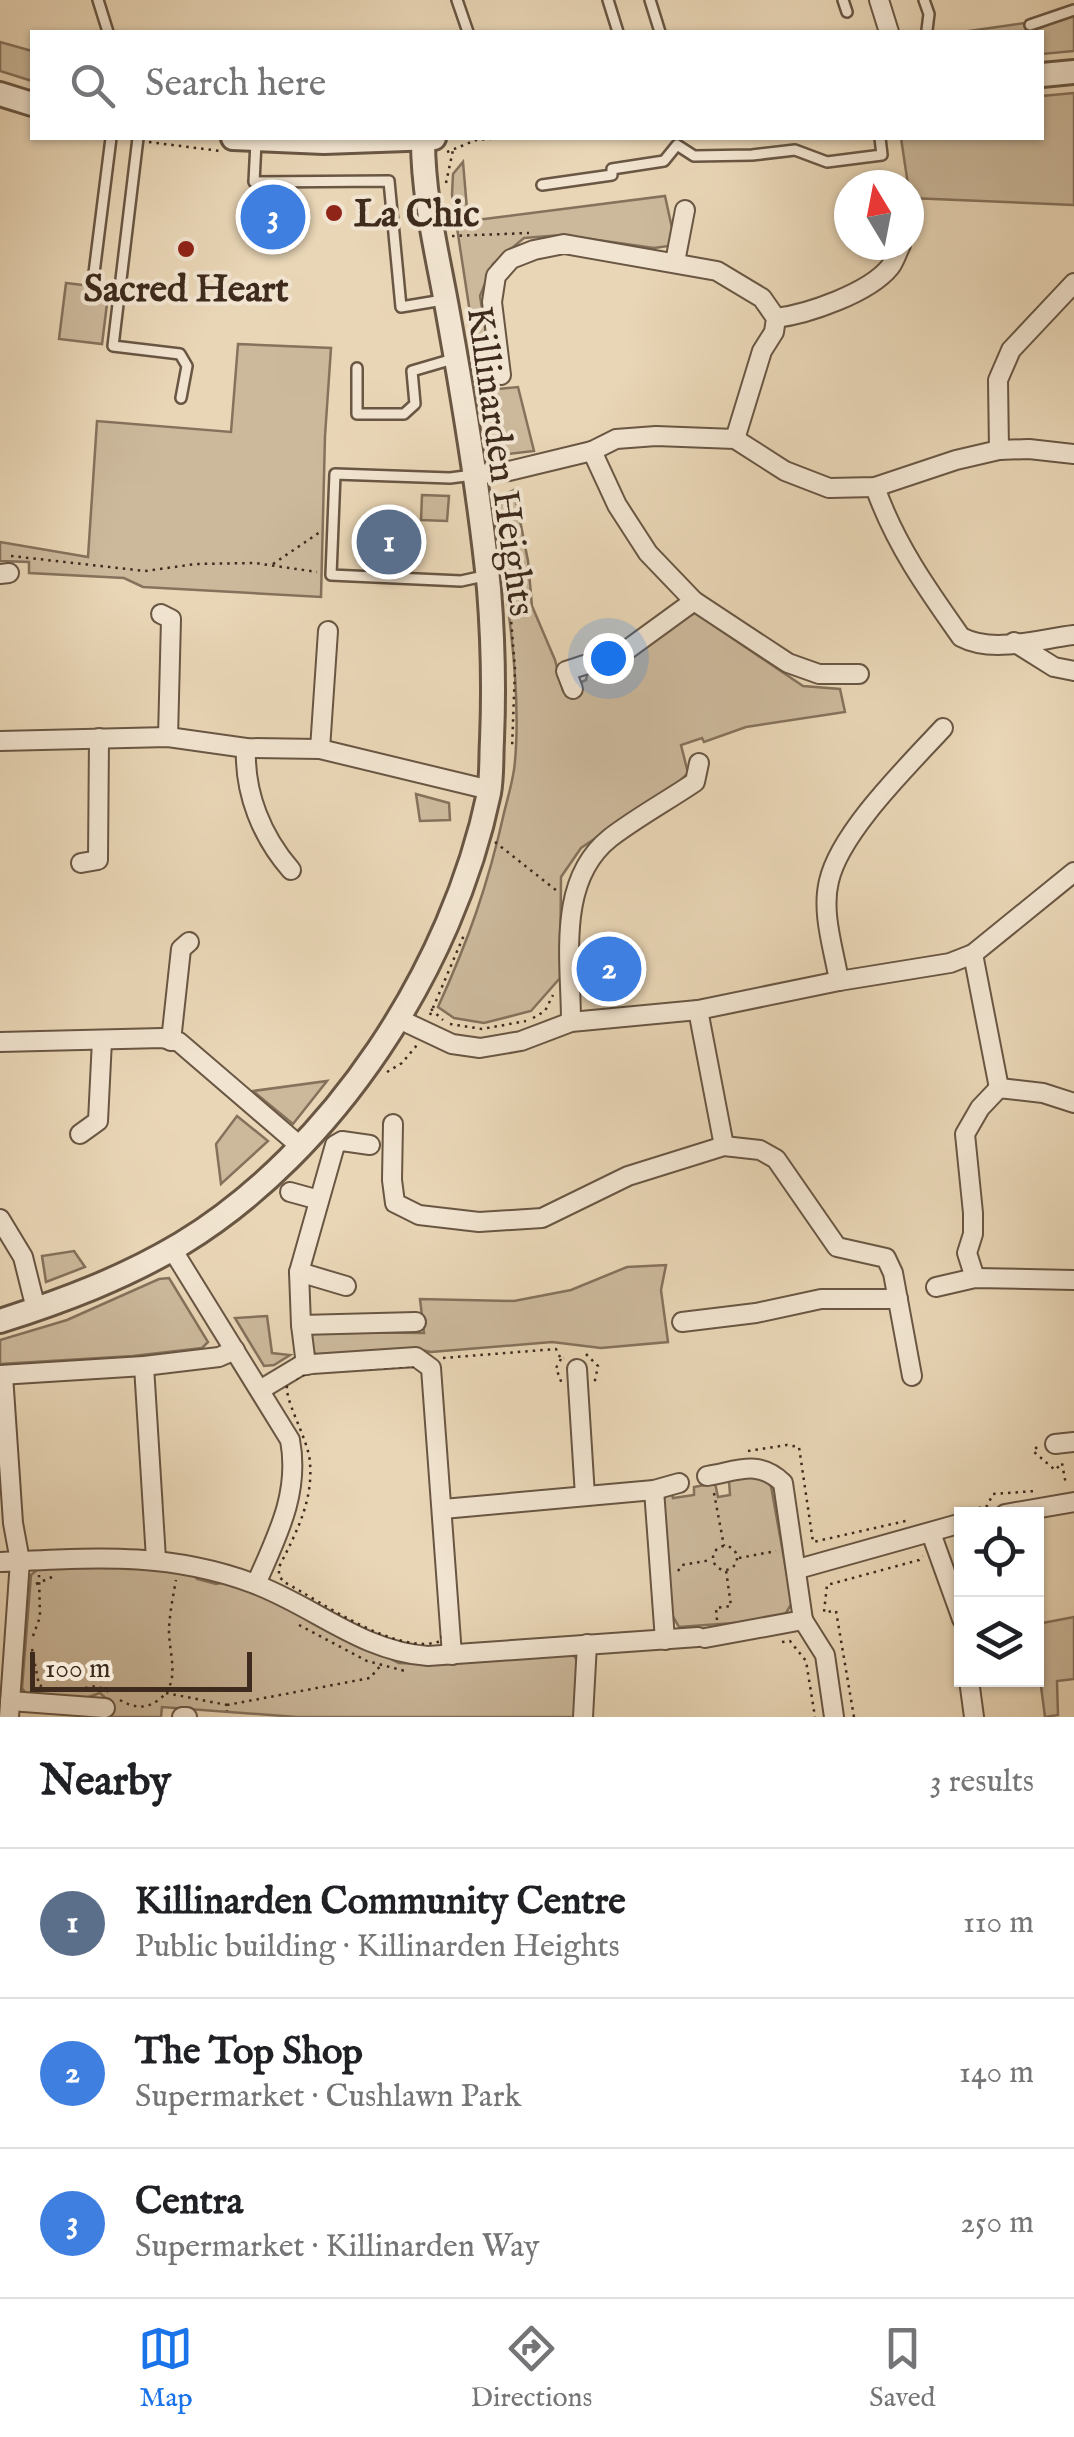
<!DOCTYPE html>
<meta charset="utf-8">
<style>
body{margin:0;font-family:"IM FELL English",serif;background:#f2f2f2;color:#202124}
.controls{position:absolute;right:30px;bottom:30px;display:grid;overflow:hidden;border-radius:0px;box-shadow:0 2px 8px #0004}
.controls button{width:90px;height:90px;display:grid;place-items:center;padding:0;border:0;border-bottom:2px solid #e0e0e0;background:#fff;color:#202124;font:50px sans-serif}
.compass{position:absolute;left:834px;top:170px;width:90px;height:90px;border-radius:50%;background:#fff;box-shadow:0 2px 8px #0004;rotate:350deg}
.scale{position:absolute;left:30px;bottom:25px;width:222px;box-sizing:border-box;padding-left:10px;border:5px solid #3e2b1d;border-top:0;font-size:28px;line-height:35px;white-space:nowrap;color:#3e2b1d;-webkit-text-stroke:8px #f1e4d0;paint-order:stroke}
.you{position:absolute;left:608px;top:658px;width:35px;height:35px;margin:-25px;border:8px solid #fff;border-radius:50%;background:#1a73e8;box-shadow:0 0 0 15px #1a73e833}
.badge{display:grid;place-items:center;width:65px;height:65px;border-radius:50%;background:#1a73e8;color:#fff;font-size:32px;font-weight:700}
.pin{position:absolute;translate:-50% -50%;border:5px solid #fff;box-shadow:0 2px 10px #0006}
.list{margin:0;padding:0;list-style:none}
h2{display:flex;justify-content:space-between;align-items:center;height:130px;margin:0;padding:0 40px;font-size:42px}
h2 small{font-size:32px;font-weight:400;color:#757577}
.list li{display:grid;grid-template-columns:65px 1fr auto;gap:30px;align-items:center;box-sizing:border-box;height:150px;padding:0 40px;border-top:2px solid #e0e0e0}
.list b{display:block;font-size:38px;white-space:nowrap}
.list p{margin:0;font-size:32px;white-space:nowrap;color:#757577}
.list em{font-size:32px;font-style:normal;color:#757577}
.icon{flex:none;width:55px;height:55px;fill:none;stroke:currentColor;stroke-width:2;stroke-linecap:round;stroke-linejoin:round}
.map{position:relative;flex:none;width:1074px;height:1717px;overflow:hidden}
.search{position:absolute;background:#fff;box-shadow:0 2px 8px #0004;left:30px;right:30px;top:30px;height:110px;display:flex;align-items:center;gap:25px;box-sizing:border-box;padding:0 35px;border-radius:0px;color:#757577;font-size:38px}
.sheet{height:580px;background:#fff}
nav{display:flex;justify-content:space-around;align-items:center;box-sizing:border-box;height:140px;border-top:2px solid #e0e0e0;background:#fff;font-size:28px;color:#757577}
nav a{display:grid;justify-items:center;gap:5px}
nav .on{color:#1a73e8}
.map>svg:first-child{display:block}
.green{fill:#ccb99c;stroke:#85725c;stroke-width:2.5}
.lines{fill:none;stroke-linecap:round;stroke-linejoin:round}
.service-casing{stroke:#695643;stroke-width:14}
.minor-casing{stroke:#695643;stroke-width:22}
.tertiary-casing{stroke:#695643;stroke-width:28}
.path{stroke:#3e2b1d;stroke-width:2.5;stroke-dasharray:2.5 5;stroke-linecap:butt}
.service{stroke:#f1e4d0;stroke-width:9}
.minor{stroke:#f1e4d0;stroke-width:18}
.tertiary{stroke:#f1e4d0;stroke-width:22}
.poi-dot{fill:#8f2418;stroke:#f1e4d0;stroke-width:4}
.labels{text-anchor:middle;stroke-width:8;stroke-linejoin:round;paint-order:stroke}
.poi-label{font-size:38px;font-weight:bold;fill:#3e2b1d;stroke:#f1e4d0;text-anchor:start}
.street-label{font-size:38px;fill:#3e2b1d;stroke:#f1e4d0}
</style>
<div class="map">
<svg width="1074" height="1717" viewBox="0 0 1074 1717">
<rect width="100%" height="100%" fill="#e9d6b6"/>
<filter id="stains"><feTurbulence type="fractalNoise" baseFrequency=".002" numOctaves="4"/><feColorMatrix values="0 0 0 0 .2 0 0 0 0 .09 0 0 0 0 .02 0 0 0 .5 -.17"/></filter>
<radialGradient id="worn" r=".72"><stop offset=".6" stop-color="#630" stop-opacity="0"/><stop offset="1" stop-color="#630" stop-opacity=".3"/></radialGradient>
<g class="green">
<path d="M1074,16v35l-32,3v-22h-80z"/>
<path d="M0,42l32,9v30l-32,-10z"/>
<path d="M1074,93v112l-164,-7 -9,-60h141v-42z"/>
<path d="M463,162l5,59 197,-25 7,32 -3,18 -15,2 -92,-13 -38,3 -31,26 -13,32 11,69 -8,9 6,16 29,-3 16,64 -35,4 -9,-11 -38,-249 1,-21z"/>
<path d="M66,283l43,5 -7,56 -43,-5z"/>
<path d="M238,344l93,4 -6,88 -4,161 -178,-10 -19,-9 -95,-5v-11l-29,-1v-19l88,15 9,-136 134,11z"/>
<path d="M514,490l14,71 4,45 23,54 8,30 23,-10 2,-10 107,-57 108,73 37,3 5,23 -99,15 -42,15 -2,-4 -21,7 7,28 -10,10 -97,65 -20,29 -1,101 -29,33 -47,12 -30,-5 -16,-11c30,-66 50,-122 66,-194 4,-17 10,-35 11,-52 7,-79 -10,-181 -24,-259z"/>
<path d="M422,495l27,1 -2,25 -26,-1z"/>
<path d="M416,794l33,9 1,17 -30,1z"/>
<path d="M327,1081l-34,43 -40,-33z"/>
<path d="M237,1116l31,25 -47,43 -5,-40z"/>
<path d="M74,1251l11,16 -39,15 -4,-26z"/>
<path d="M666,1265l-5,25 7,52 -67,6 -49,-6 -121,10 -14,-3 -99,7 -7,-6 -3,-14 7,-4 109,1 -4,-34 94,2 57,-11 56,-23z"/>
<path d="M169,1278l39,64 -6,6 -69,8 -133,8v-24l67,-20 92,-41z"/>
<path d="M267,1316l5,37 18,2 -16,10 -10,1 -29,-48z"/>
<path d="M759,1475l12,11 21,117 -6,10 -11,7 -96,7 -7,-12 -9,-113 5,-11 3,-1 2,8 21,-3v-8l21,-4 3,14 12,-2 -1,-14z"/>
<path d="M93,1565l97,7 7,7 19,5 10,-2 31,10 142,71 24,1 150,-9 5,6 -2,56h-279l-135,-10 -1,10h-50l-1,-15 -10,-9 -17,6 -57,-5 -4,-6 9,-113 8,-7z"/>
<path d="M1074,1617v62l-17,2 1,34 -13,2 -8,-61v-32z"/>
</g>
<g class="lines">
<defs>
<g id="service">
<path d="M98,0l10,32"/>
<path d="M457,0l11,32"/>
<path d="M608,0l10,32"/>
<path d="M650,0l10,32"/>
<path d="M843,0l4,12"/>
<path d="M924,0l5,14 -2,16"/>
<path d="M1030,25l44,-15"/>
<path d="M138,138l-25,208 67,8 7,12 -6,32"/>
<path d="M256,142l-2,40 135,-1 12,126 42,-7"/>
<path d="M542,185l70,-10v-6l52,-8 13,-16 17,11 58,-1 43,-5 32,12 55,-7 -2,-17"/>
<path d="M94,273l17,-135"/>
<path d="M357,368v46h47l11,-10 -3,-33 41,-12"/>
<path d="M473,475l-23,3 -115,-4 -4,101 130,6 23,-5"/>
</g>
<g id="minor">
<path d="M879,0l10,32"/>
<path d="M909,218l1,-4"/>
<path d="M675,262l10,-52"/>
<path d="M776,318c32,-4 93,-25 114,-51 5,-6 7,-15 11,-22"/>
<path d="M501,375l-9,-73 4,-26 15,-17 23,-9 30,-6 153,27 45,27 14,20 -2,14 -12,19 -27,88"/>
<path d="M999,450l-1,-70 13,-30 63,-67"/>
<path d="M592,451l25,54 31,48 46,48 94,62 31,11h40"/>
<path d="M473,475l36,-4 83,-20 24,-12 40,-3 79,3 50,32 44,17 46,-1 81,-27 43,-10 30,-1 45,5"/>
<path d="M875,487c20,57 52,102 86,150 32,17 78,2 113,-2"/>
<path d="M0,574l9,-1"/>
<path d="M161,614l10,5 -3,118"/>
<path d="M1014,642l40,25 20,4"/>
<path d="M573,689l-7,-18 58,-19 70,-51"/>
<path d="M0,741l168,-4 78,11 74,1 170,41"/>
<path d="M246,748c-2,45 16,89 45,122"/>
<path d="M320,749l8,-118"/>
<path d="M81,863l17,-3 1,-122"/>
<path d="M973,954l26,134"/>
<path d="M839,981c-5,-31 -18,-68 -10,-100 11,-49 80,-116 114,-153"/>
<path d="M698,1010l26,136"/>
<path d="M399,1019l53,25 28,4 41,-7 50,-19 127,-12 141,-29 111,-18 23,-9 101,-82"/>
<path d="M571,1022c0,-61 -15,-141 39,-184 26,-20 57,-37 85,-56l4,-19"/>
<path d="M171,1041l10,-92 8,-7"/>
<path d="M0,1042l162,-4 17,4 121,104"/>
<path d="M393,1124l-1,56 3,23 24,12 60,7 63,-4 86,-42 96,-30 36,4 16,9 61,88 49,11 7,15 19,103"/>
<path d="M80,1134l18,-13 4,-81"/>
<path d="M290,1192l29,8"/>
<path d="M0,1219l23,38 13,52"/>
<path d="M172,1249l118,191c10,53 -13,96 -34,144"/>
<path d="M299,1272l47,14"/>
<path d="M975,1278l-8,-25 6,-19v-21l-8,-79 15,-26 19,-20 44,5 31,10"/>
<path d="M936,1287l39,-9 99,2"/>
<path d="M682,1322l74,-9 65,-14h77"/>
<path d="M301,1325l115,-3"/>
<path d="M306,1365l-5,-40 -2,-53 36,-127 7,-4 28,4"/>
<path d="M144,1366l12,193"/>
<path d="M577,1369l8,127"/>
<path d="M0,1375l144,-9 75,-9 16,-7"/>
<path d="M3,1375l10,148 7,38 -11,156"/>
<path d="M260,1390l40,-24 12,-2 104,-7 15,11 21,287"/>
<path d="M1055,1444l19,-2"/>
<path d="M654,1490l11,150"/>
<path d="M443,1509l211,-19 25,-7"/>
<path d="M1005,1514l69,-12"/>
<path d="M931,1533l31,86"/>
<path d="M0,1562c90,-4 165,-11 252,21 61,22 108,68 176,73l270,-19"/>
<path d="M798,1569l164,-46"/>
<path d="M803,1620l22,35 9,62"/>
<path d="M705,1638l98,-18 -20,-137c-25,-24 -45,-12 -76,-7"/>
<path d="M969,1680l5,37"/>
<path d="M10,1701l95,7"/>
<path d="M182,1717h5"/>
<path d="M583,1717l4,-73"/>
</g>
<g id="tertiary">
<path d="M1042,75l32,-3"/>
<path d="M0,94l32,10"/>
<path d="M233,138l91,4 110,-4"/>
<path d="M0,1321c63,-20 124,-43 181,-77 153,-93 272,-277 308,-451 3,-17 2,-36 3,-53 2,-50 1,-101 -3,-151 -9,-90 -24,-181 -40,-270 -10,-59 -26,-118 -26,-179"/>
</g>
</defs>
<use href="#service" class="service-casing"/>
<use href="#minor" class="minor-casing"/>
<use href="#tertiary" class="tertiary-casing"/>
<g class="path">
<path d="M149,142l71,9"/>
<path d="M447,152l29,-12 27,-2"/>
<path d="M446,183l7,-33"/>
<path d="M452,236l77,-3"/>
<path d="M11,556l134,15 51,-7 59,-1 62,9"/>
<path d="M273,564l47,-32"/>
<path d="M510,607l5,62 -3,80"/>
<path d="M495,842l62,49"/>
<path d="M431,1009l12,11"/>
<path d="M430,1015l34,-80"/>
<path d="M533,1018l12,-7 8,-16"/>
<path d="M450,1024l32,5 44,-8"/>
<path d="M387,1072l15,-9 15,-18"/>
<path d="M586,1354l12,12 -4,19"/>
<path d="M443,1358l113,-9 5,10 3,-1"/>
<path d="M561,1359l-5,9 6,16"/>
<path d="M412,1366l8,3 4,5 19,256 -2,11c-43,16 -119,-39 -157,-59l-5,-6v-9c17,-34 34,-65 31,-104 -1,-24 -29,-67 -22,-81l25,-11z"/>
<path d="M1037,1447l-4,4 22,19 7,-7 4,22"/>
<path d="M748,1451l39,-6 12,2 14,95 97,-22"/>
<path d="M714,1493l10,53"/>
<path d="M971,1510l16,-4 6,-12 42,-3"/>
<circle cx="725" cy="1558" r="12"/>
<path d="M739,1558l37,-7"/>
<path d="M678,1571l4,-6 29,-5"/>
<path d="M36,1584l16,-7"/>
<path d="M717,1620l-1,-12 15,-2 -5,-36"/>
<path d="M299,1625l68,36 38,10"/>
<path d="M33,1636l7,-19 -1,-42"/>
<path d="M782,1642l8,-1 16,20 9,56"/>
<path d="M32,1649l7,36 4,2"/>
<path d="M85,1688l12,-2 12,6"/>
<path d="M166,1693l61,12v6"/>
<path d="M120,1700c12,7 24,10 37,1 26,-17 11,-48 12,-73 1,-16 4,-32 7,-48"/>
<path d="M227,1705l143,-27 11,-13"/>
<path d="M854,1717l-18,-106 -12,1 3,-27 92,-25 4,-4"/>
</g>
<use href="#service" class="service"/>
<use href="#minor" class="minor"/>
<use href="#tertiary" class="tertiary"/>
</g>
<g class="poi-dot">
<circle cx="334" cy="213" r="10"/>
<circle cx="186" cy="249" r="10"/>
</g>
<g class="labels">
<g class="poi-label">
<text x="354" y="226">La Chic</text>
<text x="186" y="301" text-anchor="middle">Sacred Heart</text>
</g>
<g class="street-label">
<text transform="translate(502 461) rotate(82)" y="13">Killinarden Heights</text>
</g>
</g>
<rect width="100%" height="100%" filter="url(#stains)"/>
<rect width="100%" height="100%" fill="url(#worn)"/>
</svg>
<div class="controls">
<button><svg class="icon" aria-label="locate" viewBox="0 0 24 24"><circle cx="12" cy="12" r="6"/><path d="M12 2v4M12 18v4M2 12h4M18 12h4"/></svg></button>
<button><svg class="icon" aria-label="layers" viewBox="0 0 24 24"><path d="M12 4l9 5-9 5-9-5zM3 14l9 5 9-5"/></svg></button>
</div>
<svg class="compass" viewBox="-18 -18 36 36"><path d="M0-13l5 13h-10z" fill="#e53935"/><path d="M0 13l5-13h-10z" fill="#757577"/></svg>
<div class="scale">100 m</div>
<div class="you"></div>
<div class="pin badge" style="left:389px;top:542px;background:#5c6f8a">1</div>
<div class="pin badge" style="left:609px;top:969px;background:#3f7fe0">2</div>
<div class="pin badge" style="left:273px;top:217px;background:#3f7fe0">3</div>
<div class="search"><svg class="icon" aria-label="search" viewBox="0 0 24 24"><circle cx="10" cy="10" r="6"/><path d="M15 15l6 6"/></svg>Search here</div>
</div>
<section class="sheet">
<h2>Nearby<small>3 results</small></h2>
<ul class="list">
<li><span class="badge" style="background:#5c6f8a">1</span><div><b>Killinarden Community Centre</b><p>Public building · Killinarden Heights</p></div><em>110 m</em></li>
<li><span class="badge" style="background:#3f7fe0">2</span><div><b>The Top Shop</b><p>Supermarket · Cushlawn Park</p></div><em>140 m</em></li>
<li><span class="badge" style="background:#3f7fe0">3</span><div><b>Centra</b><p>Supermarket · Killinarden Way</p></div><em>250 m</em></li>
</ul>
</section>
<nav>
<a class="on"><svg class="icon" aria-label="map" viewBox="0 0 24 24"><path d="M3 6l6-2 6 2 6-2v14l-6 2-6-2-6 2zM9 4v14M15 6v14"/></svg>Map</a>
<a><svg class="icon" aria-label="directions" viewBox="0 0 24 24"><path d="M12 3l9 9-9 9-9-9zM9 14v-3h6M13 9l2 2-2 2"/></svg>Directions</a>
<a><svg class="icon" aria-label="saved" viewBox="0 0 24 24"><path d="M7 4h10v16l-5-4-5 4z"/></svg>Saved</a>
</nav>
